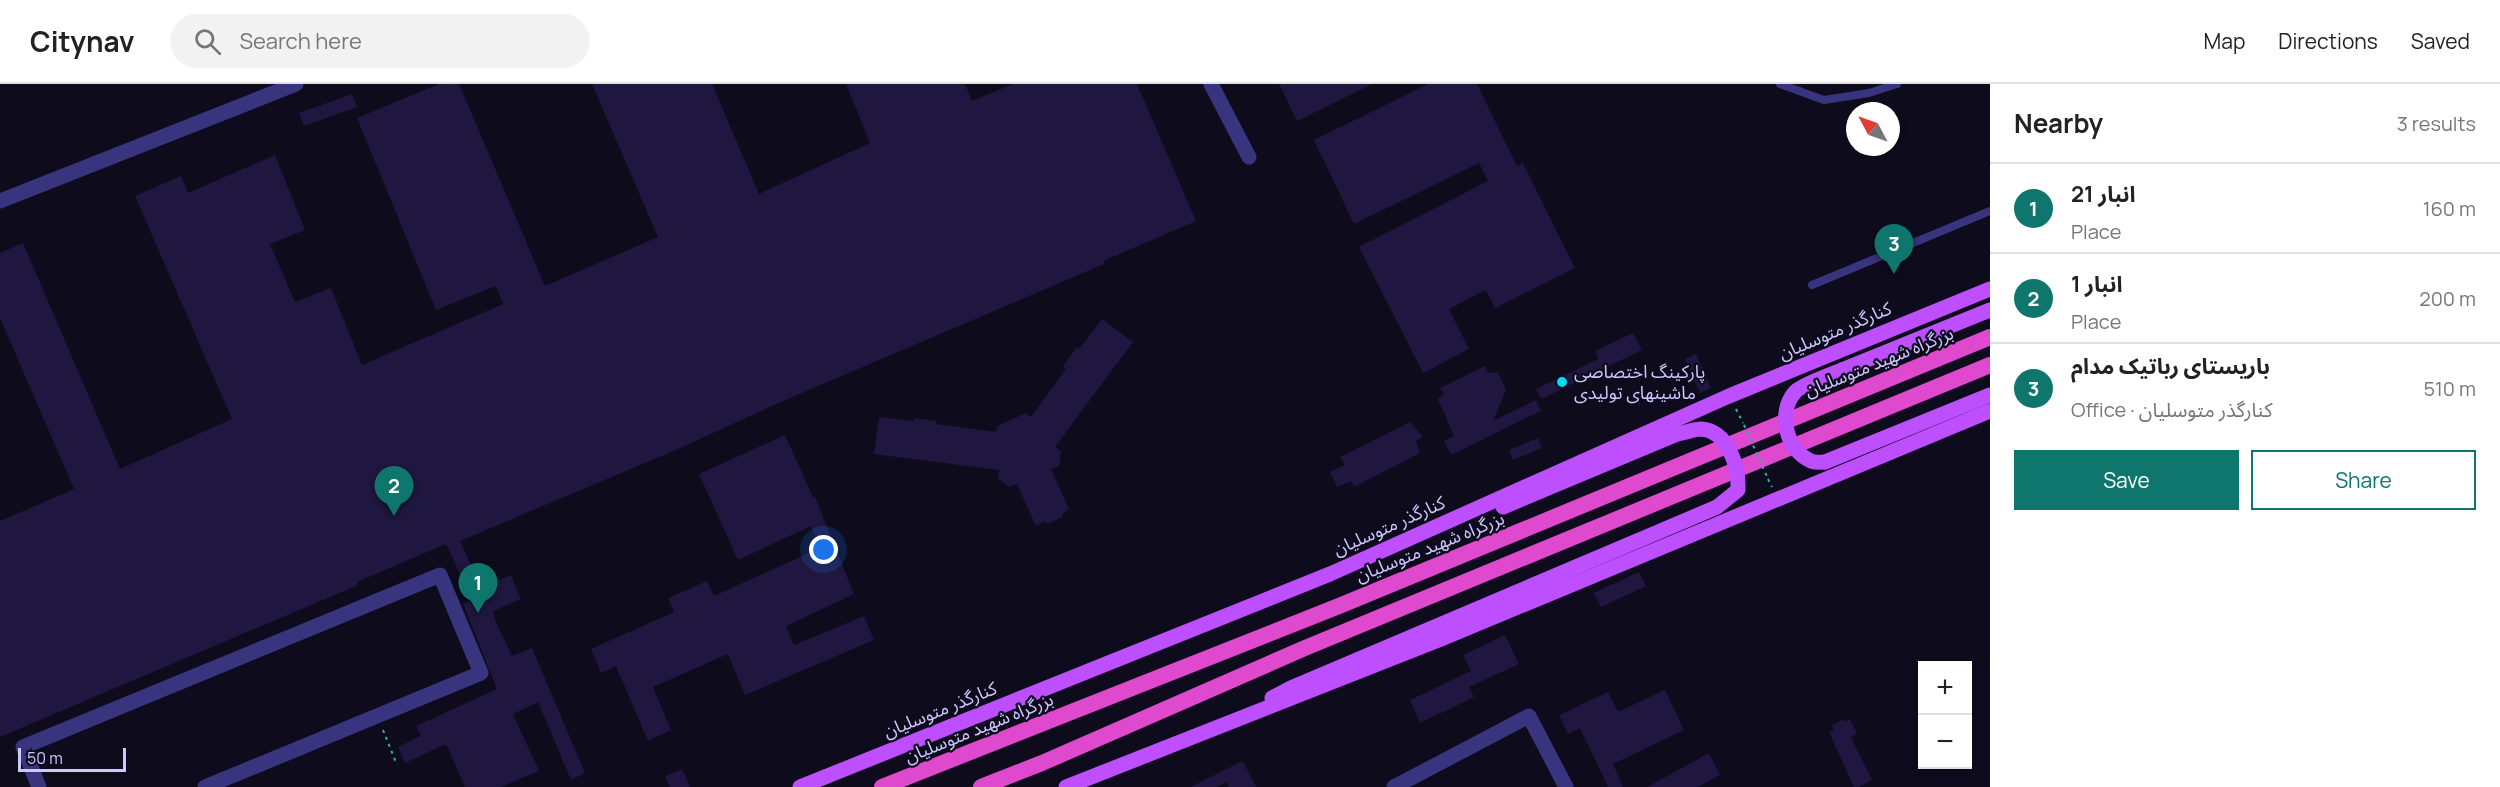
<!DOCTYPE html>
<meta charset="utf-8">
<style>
body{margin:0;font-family:Manrope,"Noto Sans Arabic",sans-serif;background:#f2f2f2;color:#222}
.controls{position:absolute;right:18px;bottom:18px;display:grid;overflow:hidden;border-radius:0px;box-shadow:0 2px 4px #0004}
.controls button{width:54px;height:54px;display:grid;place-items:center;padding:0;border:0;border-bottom:2px solid #e0e0e0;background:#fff;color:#222;font:30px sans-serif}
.compass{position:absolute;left:1846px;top:18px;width:54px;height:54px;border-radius:50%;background:#fff;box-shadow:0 2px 4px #0004;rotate:311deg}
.scale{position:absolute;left:18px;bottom:15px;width:108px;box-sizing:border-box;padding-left:6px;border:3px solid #cec8ff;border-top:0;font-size:16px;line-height:21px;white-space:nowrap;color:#cec8ff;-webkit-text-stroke:4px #0e0b1d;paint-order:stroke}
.you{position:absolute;left:824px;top:466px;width:21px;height:21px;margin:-15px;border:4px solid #fff;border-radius:50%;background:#1a73e8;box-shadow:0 0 0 9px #1a73e833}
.badge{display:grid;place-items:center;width:39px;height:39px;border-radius:50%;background:#0f766e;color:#fff;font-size:20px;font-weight:700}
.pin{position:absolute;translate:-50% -50px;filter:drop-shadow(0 2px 3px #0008)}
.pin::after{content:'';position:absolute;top:32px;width:21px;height:18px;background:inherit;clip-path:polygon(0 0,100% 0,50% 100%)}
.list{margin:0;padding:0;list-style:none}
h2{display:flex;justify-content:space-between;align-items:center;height:78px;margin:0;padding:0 24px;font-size:26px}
h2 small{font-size:20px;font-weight:400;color:#767676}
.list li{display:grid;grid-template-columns:39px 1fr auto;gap:18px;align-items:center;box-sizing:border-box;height:90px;padding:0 24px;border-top:2px solid #e0e0e0}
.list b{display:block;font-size:22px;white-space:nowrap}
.list p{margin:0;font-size:20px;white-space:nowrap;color:#767676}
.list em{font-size:20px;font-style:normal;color:#767676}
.actions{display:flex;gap:12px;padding:18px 24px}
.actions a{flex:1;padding:14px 0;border:2px solid #0f766e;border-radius:0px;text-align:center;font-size:21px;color:#0f766e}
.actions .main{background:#0f766e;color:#fff}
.icon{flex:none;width:33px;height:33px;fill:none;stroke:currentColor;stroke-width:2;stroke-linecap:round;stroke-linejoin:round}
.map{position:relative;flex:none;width:1990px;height:703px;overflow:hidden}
header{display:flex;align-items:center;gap:36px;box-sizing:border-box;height:84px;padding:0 30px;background:#fff;border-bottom:2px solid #e0e0e0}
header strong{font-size:28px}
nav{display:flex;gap:33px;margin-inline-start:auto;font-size:21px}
.search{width:420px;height:54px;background:#f2f2f2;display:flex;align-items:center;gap:15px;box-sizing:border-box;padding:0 21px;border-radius:33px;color:#767676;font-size:22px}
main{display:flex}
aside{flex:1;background:#fff}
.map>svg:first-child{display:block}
.building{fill:#1f173f}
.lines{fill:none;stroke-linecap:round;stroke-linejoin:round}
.path{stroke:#2ab1a9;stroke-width:2;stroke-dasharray:3 4.5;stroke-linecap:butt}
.service{stroke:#38357e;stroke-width:8}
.minor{stroke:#38357e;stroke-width:15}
.tertiary{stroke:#38357e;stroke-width:15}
.primary{stroke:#bd4fff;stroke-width:15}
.trunk{stroke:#de49ce;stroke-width:16}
.path-bridge{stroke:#2ab1a9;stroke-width:2;stroke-dasharray:3 4.5;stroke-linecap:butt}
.primary-bridge{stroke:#bd4fff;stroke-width:15}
.poi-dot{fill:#00daf3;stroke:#0e0b1d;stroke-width:2}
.labels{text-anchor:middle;stroke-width:4.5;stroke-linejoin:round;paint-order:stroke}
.street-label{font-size:18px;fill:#cec8ff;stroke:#0e0b1d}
.poi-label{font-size:18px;fill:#cec8ff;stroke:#0e0b1d;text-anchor:start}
</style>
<header>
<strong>Citynav</strong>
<div class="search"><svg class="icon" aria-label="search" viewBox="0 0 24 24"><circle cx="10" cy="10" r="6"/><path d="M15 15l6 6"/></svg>Search here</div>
<nav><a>Map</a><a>Directions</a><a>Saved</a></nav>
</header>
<main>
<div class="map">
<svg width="1990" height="703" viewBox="0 0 1990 703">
<rect width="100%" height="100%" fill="#0e0b1d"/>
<g class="building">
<path d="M439,0h20l86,202 113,-49 -66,-153h120l47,110 111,-51 -24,-59h119l7,17 41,-17h124l59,137 -93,40 1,3 -321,137 -105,48 -218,92 21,46 30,-12 10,24 -28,12 3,11 16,34 20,-8 53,125 -14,7 -33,-78 -25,12 26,57 -38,16h-36l-19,-43 -41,19 -7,-16 23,-11 -5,-10 81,-37 -34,-85 9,-4 -26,-56 -89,38 1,3 -358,152v-216l74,-32 -74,-171v-65l23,-10 97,226 112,-50 -97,-223 46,-20 7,17 87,-38 30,75 -35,14 25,58 36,-14 31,77 141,-61 -7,-18 -60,24 -79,-192z"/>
<path d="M1279,0h93l-75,37z"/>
<path d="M1428,0h49l40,82 6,-3 52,105 -80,40 -9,-18 -37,19 20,40 -46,24 -64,-126 129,-66 -9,-18 -125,61 -40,-84z"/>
<path d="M352,10l5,13 -53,19 -5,-13z"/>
<path d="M1102,235l31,23 -78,105 6,4 -2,15 -8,3 18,40 -6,4 -1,4 -14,7 -3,-3 -9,5 -19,-42 -8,3 -11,-9 1,-8 -125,-16 5,-37 34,4 1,-3 22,3v3l60,8 1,-6 29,-13 5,4 35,-48 -3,-3 14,-19 2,2z"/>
<path d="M1633,249l9,17 -101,49 -5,-10 62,-30 -3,-8z"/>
<path d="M1696,270l15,34 -11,5 -15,-34z"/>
<path d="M1485,282l3,7 10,-1 8,18 -13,31 43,-21 5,11 -90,44 -7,-14 10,-5 -16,-37 6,-5 -4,-6z"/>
<path d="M1410,338l13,15 -7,4 4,12 -66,34 -3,-6 -14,6 -7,-15 15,-7 -5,-8z"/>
<path d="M785,351l28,62h2l39,97 -68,32 8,19 70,-29 10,24 -129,55 -17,-41 -75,33 18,43 -23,11 -32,-75 -15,7 -10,-24 83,-37 -6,-14 39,-17 7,15 106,-48 -9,-22 -73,34 -39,-86z"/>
<path d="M1538,354l4,10 -29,12 -4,-10z"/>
<path d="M1639,488l7,14 -45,21 -7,-14z"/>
<path d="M1505,551l14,29 -50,23 5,10 -54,26 -10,-23 61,-29 -8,-16z"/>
<path d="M1665,606l19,40 -71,34 10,23h-15l-28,-59 -12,6 -9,-19 49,-23 10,20z"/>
<path d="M1844,635l1,3 5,-3 7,15 -6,3 21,43 -13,7h-5l-25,-55 5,-2 -2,-5z"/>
<path d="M1709,669l11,22 -22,12h-51z"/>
<path d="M1243,677l13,26h-27l-3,-5 -9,5h-26z"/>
<path d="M682,685l8,18h-20l-5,-11z"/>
</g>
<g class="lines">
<g class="path">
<path d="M1736,325l7,14"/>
<path d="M1768,395l4,8"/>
<path d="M383,646l14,35"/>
</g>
<g class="service">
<path d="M1780,0l44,16 45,-7 28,-9"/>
<path d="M1812,201l178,-74"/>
</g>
<g class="minor">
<path d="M0,117l296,-117"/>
<path d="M39,703l-16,-40 417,-172 41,98 -276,114"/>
<path d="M1394,703l135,-71 37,71"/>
</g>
<path class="tertiary" d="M1211,0l38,73"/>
<g class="primary">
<path d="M1842,286l148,-60"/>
<path d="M1825,378l165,-67"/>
<path d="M1503,423l174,-73"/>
<path d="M1272,614l19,-10 426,-181"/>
<path d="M800,703l530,-213 399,-178 261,-107"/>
<path d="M1066,703l375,-148 549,-228"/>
</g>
<g class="trunk">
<path d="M882,703l457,-181 651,-269"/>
<path d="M981,703l61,-24 263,-115 685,-283"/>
</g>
<path class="path-bridge" d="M1744,341l24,54"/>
<g class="primary-bridge">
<path d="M1677,350c8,-1 17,-5 24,-5 28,2 38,39 37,61l-21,17"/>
<path d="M1825,378c-4,0 -10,1 -14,-1 -25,-11 -34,-48 -16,-69 8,-8 35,-17 47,-22"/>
</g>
</g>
<circle class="poi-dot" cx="1562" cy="298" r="6"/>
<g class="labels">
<g class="street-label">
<text transform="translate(1835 247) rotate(-23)" y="6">کنارگذر متوسلیان</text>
<text transform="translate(1879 278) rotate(-22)" y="6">بزرگراه شهید متوسلیان</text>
<text transform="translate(1389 442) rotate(-24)" y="6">کنارگذر متوسلیان</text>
<text transform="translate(1430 463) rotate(-22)" y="6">بزرگراه شهید متوسلیان</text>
<text transform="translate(940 626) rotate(-22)" y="6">کنارگذر متوسلیان</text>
<text transform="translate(979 644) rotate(-22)" y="6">بزرگراه شهید متوسلیان</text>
</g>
<g class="poi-label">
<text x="1574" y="294">پارکینگ اختصاصی<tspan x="1574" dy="21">ماشینهای تولیدی</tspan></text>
</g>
</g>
</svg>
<div class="controls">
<button>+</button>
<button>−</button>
</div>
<svg class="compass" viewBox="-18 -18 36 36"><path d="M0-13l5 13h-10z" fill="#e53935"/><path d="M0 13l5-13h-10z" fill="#767676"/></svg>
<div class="scale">50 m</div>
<div class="you"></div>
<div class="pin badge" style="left:478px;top:529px">1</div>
<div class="pin badge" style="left:394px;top:432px">2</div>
<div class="pin badge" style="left:1894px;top:190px">3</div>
</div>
<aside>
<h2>Nearby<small>3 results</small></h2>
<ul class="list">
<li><span class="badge">1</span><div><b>انبار 21</b><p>Place</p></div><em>160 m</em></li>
<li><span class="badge">2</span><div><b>انبار 1</b><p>Place</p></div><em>200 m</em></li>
<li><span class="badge">3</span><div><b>باریستای رباتیک مدام</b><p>Office · کنارگذر متوسلیان</p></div><em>510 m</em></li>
</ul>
<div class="actions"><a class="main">Save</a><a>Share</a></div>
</aside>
</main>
